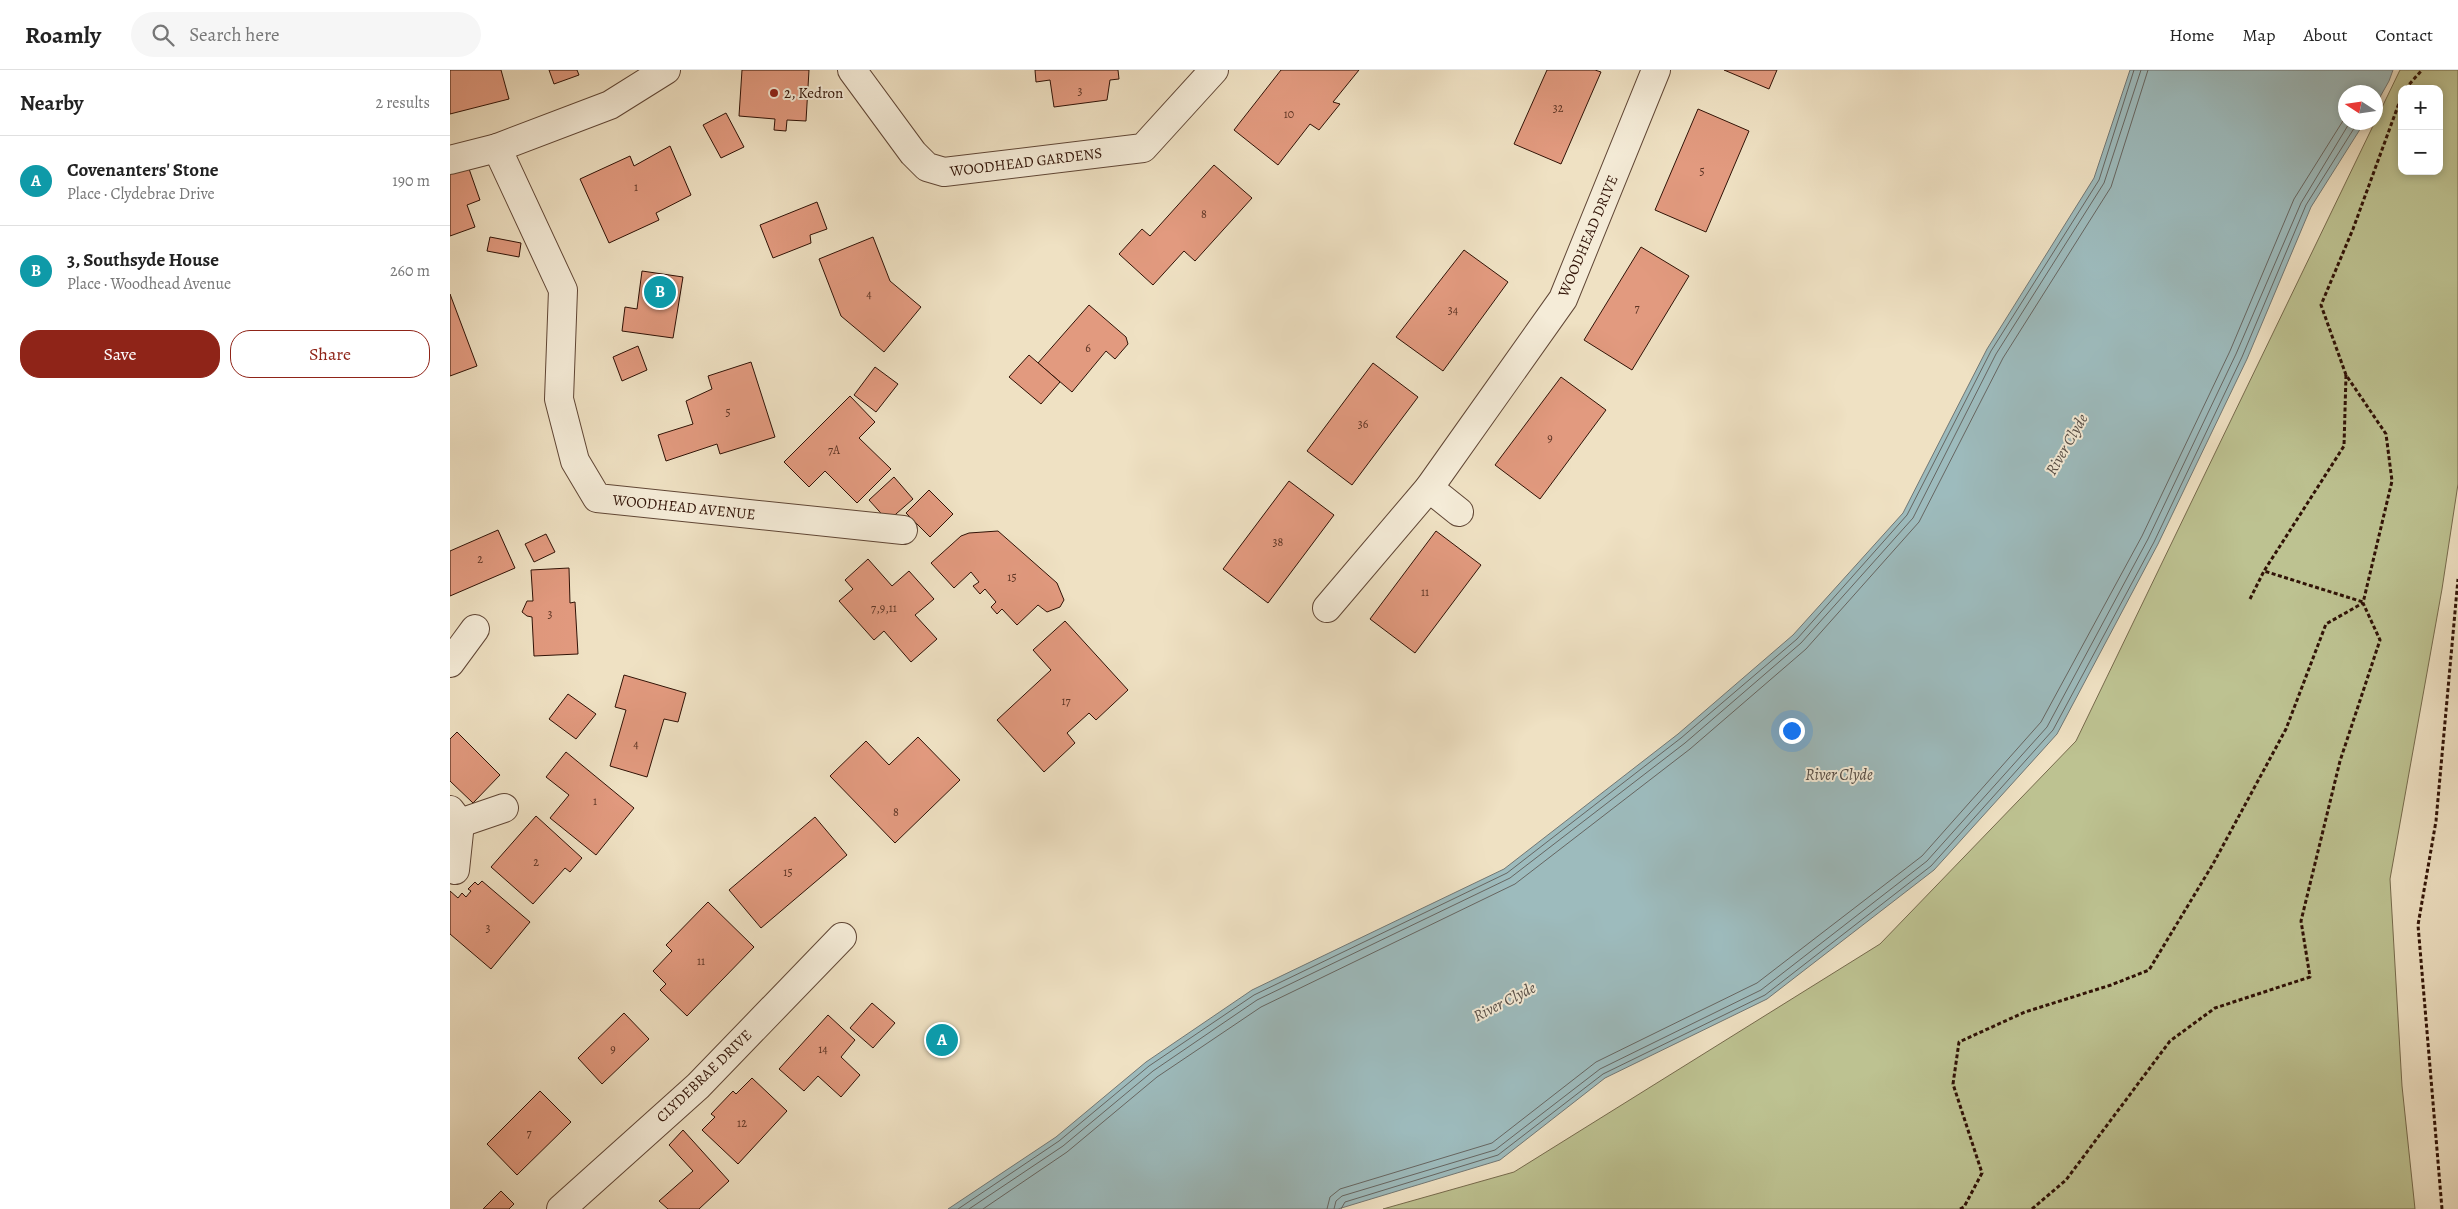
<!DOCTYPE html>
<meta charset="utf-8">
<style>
body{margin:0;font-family:Alegreya,serif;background:#f6f6f6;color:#222}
.controls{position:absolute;right:15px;top:15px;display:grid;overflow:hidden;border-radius:10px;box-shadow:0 2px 8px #0003}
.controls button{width:45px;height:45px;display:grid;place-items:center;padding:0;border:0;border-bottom:1px solid #e0e0e0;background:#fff;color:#222;font:25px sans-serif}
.compass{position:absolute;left:1888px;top:15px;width:45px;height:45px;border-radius:50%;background:#fff;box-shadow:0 2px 8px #0003;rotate:282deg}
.you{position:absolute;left:1341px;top:660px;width:18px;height:18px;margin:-12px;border:4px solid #fff;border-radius:50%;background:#1a73e8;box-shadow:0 0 0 8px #1a73e833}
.badge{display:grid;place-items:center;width:32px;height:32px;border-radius:50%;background:#8f2418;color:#fff;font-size:16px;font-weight:700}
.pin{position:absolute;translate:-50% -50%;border:2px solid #fff;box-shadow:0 1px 5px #0006}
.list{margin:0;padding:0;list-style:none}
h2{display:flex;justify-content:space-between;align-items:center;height:65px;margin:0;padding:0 20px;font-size:21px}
h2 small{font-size:16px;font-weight:400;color:#767676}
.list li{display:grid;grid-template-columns:32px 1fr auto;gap:15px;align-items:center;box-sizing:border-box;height:90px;padding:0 20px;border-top:1px solid #e0e0e0}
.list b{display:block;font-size:19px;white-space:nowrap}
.list p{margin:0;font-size:16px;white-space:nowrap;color:#767676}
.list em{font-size:16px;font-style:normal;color:#767676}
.actions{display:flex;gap:10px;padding:15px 20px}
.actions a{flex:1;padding:11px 0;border:1px solid #8f2418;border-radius:20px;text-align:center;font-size:18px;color:#8f2418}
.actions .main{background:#8f2418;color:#fff}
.icon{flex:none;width:28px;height:28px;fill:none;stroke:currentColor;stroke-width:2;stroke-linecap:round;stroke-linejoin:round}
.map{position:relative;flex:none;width:2008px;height:1139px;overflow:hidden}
header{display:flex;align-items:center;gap:30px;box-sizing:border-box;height:70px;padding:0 25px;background:#fff;border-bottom:1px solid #e0e0e0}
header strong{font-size:24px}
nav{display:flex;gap:28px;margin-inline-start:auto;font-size:18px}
.search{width:350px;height:45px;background:#f6f6f6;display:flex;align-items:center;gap:12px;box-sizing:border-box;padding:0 18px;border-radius:28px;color:#767676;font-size:19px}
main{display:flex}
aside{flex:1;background:#fff}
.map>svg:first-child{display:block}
.green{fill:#bdc291;stroke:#766a4c;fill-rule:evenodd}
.water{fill:#9dbbbd;stroke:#717774}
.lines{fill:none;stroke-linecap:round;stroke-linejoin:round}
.shore{stroke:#666662;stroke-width:1}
.building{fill:#e29a7f;stroke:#301206}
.minor-casing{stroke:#604635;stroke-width:30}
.path{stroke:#301206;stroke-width:3;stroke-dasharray:4 2.5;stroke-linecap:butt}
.minor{stroke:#f5ecd8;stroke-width:28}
.poi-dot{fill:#8f2418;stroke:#f5ecd8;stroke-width:2}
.labels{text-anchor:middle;stroke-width:4;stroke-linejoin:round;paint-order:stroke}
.number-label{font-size:12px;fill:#5c3424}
.poi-label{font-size:15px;fill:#301206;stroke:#f5ecd8;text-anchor:start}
.street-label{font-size:15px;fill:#301206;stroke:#f5ecd8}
.water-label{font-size:16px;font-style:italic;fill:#564d46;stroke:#f5ecd8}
</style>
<header>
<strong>Roamly</strong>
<div class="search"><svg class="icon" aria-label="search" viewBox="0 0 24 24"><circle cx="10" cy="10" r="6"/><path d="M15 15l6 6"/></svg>Search here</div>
<nav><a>Home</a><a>Map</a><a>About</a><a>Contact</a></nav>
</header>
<main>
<aside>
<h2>Nearby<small>2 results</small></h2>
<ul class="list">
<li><span class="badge" style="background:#0f9aa8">A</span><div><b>Covenanters' Stone</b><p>Place · Clydebrae Drive</p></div><em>190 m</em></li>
<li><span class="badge" style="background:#0f9aa8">B</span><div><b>3, Southsyde House</b><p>Place · Woodhead Avenue</p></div><em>260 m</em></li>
</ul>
<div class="actions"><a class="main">Save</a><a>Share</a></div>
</aside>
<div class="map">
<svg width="2008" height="1139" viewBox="0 0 2008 1139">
<rect width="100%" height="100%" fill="#efe1c3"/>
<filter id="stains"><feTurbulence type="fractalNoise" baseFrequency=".004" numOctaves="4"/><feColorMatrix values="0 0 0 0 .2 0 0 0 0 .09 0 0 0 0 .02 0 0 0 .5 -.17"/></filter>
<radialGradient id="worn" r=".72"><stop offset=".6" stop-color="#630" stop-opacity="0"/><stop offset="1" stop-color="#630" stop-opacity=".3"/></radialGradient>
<path class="green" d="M1950,0h58v414l-16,105 -52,290 12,207 13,123h-1032l131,-37 366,-228 196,-203zM1952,19h37v82h-37z"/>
<path class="water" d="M1680,0h263l-4,11 -13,23v-12h-30v30l18,1 -53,84 -64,152 -89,185 -101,190 -123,136 -167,129 -162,79 -105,82 -162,49h-390l108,-72 90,-75 106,-72 252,-121 174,-135 115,-99 110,-122 84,-164 107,-171z"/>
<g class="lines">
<g class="shore">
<path d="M508,1139l101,-68 90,-75 105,-71 253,-122 174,-135 116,-99 110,-124 84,-164 108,-171 35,-110"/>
<path d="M519,1139l94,-63 90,-75 104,-71 253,-122 175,-135 116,-100 112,-125 83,-164 108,-171 37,-113"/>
<path d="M533,1139l84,-57 90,-75 104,-70 254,-123 175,-135 116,-100 113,-127 84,-164 108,-171 37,-117"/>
<path d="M877,1139l3,-12 10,-8 152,-46 104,-81 161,-79 165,-127 119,-134 101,-186 88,-185 64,-152 52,-83"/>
<path d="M884,1139l2,-8 6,-5 153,-46 105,-81 161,-79 166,-129 120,-134 101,-188 88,-185 65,-151 49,-81"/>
<path d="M891,1139l4,-7 153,-47 105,-81 162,-79 166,-129 122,-136 101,-188 88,-185 64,-152 52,-83"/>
</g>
</g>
<g class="building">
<path d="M0,0h51l8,29 -59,15z"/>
<path d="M99,0h28l2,5 -25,9z"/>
<path d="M292,0h67l-3,51 -19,-1 -1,11 -12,-1 1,-11 -36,-3z"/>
<path d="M585,0h83l1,9 -9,1 -3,20 -53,7 -4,-27 -14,2z"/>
<path d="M831,0h78l-26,32 7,2 -21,26 -9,-6 -32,41 -44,-35z"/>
<path d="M1097,0h48l6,2 -40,92 -47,-20z"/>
<path d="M1274,0h53l-8,19z"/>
<path d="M1248,39l51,22 -43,101 -51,-22z"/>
<path d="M276,43l18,34 -23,11 -18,-33z"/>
<path d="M220,76l21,49 -35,18 3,7 -50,23 -29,-64 50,-23 4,10z"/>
<path d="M764,95l38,33 -57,63 -11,-10 -31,34 -34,-31 23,-25 8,7z"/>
<path d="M18,96l12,34 -13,5 8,22 -25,9v-63z"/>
<path d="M367,132l10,27 -17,6 1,8 -38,15 -13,-33z"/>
<path d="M40,167l31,6 -2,14 -32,-6z"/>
<path d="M423,167l17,44 31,26 -37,45 -43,-36 -22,-57z"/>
<path d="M1191,177l48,29 -57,94 -48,-30z"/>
<path d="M1014,180l44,32 -65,89 -47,-34z"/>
<path d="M192,201l41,6 -10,61 -51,-7 3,-24 12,2z"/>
<path d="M0,224l27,72 -27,10z"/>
<path d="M639,235l37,32 2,7 -13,15 -9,-8 -34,41 -34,-29z"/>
<path d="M188,276l9,24 -25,11 -9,-24z"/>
<path d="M579,285l31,27 -19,22 -32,-27z"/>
<path d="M301,292l24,75 -55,17 -3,-10 -51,17 -8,-26 35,-11 -7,-23 26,-12 -4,-13z"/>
<path d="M923,293l45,34 -66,88 -45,-34z"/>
<path d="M425,297l23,17 -22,28 -22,-17z"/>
<path d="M1111,307l45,33 -66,89 -45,-34z"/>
<path d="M400,326l25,26 -16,16 32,31 -34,34 -32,-32 -16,16 -25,-25z"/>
<path d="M444,407l19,22 -25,22 -19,-21z"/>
<path d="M839,411l45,34 -66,88 -45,-34z"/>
<path d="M479,420l24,24 -23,23 -24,-24z"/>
<path d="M48,460l17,38 -65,28v-45z"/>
<path d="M548,461l59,52 7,17 -4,7 -13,5 -9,-7 -21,20 -15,-16 -5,5 -6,-7 5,-5 -11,-13 -5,5 -7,-8 6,-4 -8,-10 -17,16 -23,-25 30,-27 8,-3z"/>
<path d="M986,461l45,34 -66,88 -45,-34z"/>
<path d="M96,464l9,18 -21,10 -9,-18z"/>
<path d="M418,489l24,27 17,-15 25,28 -19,16 22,24 -26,23 -27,-31 -10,9 -35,-39 14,-12 -8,-9z"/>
<path d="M119,498l1,35 5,-1 3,52 -44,2 -2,-39 -5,-1 -5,-4 5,-11h6l-2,-31z"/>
<path d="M615,551l63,69 -32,30 -7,-7 -22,20 8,10 -31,29 -47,-52 54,-50 -18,-20z"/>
<path d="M174,605l62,18 -8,29 -14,-3 -17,58 -37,-11 16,-56 -11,-3z"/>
<path d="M118,624l28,20 -20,25 -27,-20z"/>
<path d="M7,662l43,43 -27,28 -23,-22v-42z"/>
<path d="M468,667l42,43 -65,63 -65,-67 36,-35 23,24z"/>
<path d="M116,682l68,56 -38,47 -46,-37 19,-23 -23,-18z"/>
<path d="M86,746l46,42 -12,14 -5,-4 -32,36 -42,-37z"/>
<path d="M365,747l32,38 -86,73 -32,-38z"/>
<path d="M32,811l48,41 -39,47 -41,-35v-43l8,7 4,-5 4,4 5,-6 -3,-2 7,-7 3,3z"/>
<path d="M258,832l46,45 -67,69 -27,-26 6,-6 -13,-13 19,-20 -6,-6z"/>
<path d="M422,933l23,20 -22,25 -23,-20z"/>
<path d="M174,943l25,26 -47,45 -24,-26z"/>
<path d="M378,945l27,25 -14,17 19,18 -19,22 -23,-21 -14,15 -25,-22z"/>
<path d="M302,1008l35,33 -49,53 -36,-34 13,-13 -4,-3 22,-23 3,3z"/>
<path d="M90,1021l31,31 -54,53 -30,-31z"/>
<path d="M233,1060l46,51 -30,28h-31l-9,-8 34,-30 -24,-26z"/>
<path d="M51,1121l13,13 -5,5h-26z"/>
</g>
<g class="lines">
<defs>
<g id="minor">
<path d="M402,0l61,83 14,14 17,5 199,-24 71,-78"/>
<path d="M47,78l66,142 -4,109 16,62 22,37 306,32"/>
<path d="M0,90l47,-12 113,-43 56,-35"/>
<path d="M979,418l30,24"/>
<path d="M877,538l102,-120 134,-189 93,-229"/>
<path d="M0,593l25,-34"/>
<path d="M0,740l10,13 -5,47"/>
<path d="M10,753l44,-15"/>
<path d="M111,1139l137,-123 144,-149"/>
</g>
</defs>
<use href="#minor" class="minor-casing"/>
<g class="path">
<path d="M1955,19l17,-19"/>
<path d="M1896,305l-2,71 -80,125 99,31"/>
<path d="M1800,529l14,-28"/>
<path d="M1510,1139l4,-2 18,-34 -29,-89 6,-42 66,-30 86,-27 38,-15 64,-106 73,-135 40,-105 37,-21"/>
<path d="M1582,1139l34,-29 104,-139 45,-33 95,-31 -9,-56 39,-160 40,-121 -17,-37 29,-122 -6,-47 -40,-59 -25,-70 32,-76 49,-134"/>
<path d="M1992,1139l-24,-284 18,-104 22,-242"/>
</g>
<use href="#minor" class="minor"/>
</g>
<circle class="poi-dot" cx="324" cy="23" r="5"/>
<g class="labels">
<g class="number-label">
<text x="630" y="25">3</text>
<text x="1108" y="42">32</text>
<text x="839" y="48">10</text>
<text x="1252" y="105">5</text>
<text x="186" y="121">1</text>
<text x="754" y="148">8</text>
<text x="419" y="228">4</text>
<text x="1187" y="242">7</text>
<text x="1003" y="244">34</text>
<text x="638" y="282">6</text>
<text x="278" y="346">5</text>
<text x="913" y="358">36</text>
<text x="1100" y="372">9</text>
<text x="384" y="384">7A</text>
<text x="828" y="476">38</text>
<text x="30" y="493">2</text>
<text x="562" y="511">15</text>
<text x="975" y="526">11</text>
<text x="434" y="542">7,9,11</text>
<text x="100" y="548">3</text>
<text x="616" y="635">17</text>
<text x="186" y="678">4</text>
<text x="145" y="735">1</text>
<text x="446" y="746">8</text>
<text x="86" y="796">2</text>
<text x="338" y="806">15</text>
<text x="38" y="862">3</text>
<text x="251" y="895">11</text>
<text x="163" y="983">9</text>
<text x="373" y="983">14</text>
<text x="292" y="1057">12</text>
<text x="79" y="1067">7</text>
</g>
<g class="poi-label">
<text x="334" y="28">2, Kedron</text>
</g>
<g class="street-label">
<text transform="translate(576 92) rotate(-7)" y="5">WOODHEAD GARDENS</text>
<text transform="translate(1138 166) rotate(-67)" y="5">WOODHEAD DRIVE</text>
<text transform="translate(234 437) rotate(6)" y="5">WOODHEAD AVENUE</text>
<text transform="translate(254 1006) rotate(-44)" y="5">CLYDEBRAE DRIVE</text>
</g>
<g class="water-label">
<text transform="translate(1616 374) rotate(-60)" y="6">River Clyde</text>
<text x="1389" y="710">River Clyde</text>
<text transform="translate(1054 931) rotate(-27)" y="6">River Clyde</text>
</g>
</g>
<rect width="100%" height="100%" filter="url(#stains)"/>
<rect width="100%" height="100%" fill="url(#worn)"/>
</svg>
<div class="controls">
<button>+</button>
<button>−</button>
</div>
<svg class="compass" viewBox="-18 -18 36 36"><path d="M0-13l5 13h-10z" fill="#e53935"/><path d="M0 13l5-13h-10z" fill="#767676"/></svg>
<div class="you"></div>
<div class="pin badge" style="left:492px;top:970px;background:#0f9aa8">A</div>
<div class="pin badge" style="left:210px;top:222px;background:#0f9aa8">B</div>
</div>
</main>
